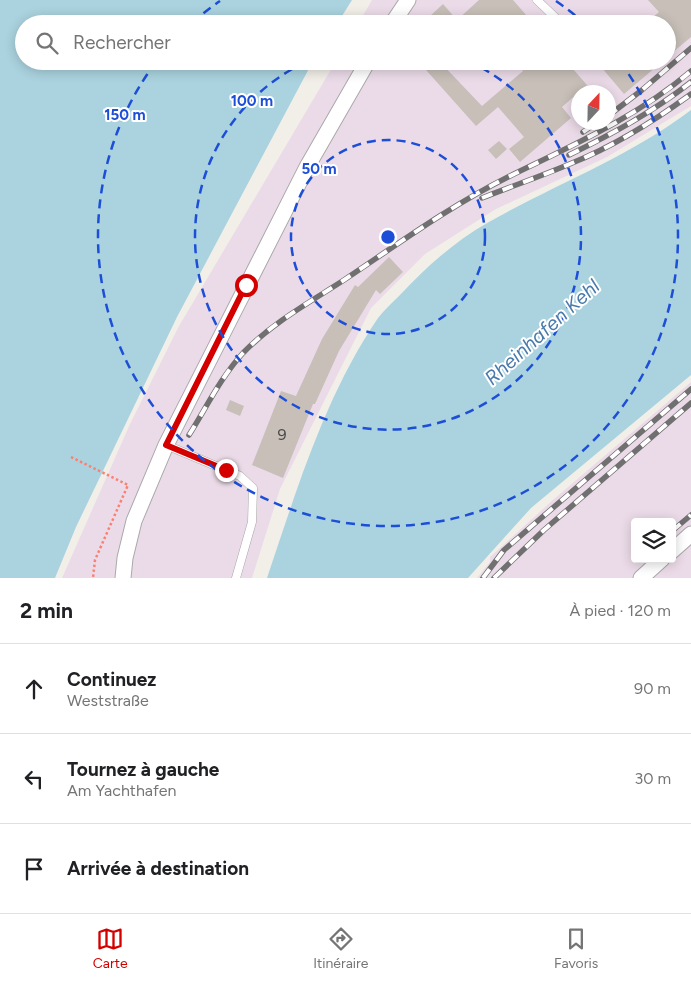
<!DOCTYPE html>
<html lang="fr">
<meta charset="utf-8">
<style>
body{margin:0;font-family:Figtree,sans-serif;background:#f2f2f2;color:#202124}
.controls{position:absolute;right:15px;bottom:15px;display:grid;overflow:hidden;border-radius:5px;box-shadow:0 2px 12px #0003}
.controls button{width:45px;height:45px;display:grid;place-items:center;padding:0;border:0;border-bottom:1px solid #e0e0e0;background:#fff;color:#202124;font:25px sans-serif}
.compass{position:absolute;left:571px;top:85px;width:45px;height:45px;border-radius:50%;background:#fff;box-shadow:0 2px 12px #0003;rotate:22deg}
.stop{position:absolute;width:15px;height:15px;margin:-11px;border:4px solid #d40000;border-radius:50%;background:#fff}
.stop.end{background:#d40000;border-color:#fff;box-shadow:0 1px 5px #0008}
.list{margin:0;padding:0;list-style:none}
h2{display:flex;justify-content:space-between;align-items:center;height:65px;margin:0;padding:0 20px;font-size:21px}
h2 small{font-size:16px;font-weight:400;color:#757577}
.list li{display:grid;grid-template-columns:32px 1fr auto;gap:15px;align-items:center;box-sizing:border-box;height:90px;padding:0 20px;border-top:1px solid #e0e0e0}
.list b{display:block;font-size:19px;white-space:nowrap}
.list p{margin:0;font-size:16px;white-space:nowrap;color:#757577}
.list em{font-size:16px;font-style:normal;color:#757577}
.icon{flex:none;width:28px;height:28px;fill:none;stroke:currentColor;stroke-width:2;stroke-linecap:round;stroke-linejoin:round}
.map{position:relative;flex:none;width:691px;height:578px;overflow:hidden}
.search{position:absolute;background:#fff;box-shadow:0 2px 12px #0003;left:15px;right:15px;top:15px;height:55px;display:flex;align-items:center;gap:12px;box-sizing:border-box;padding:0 18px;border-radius:28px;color:#757577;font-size:19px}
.sheet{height:335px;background:#fff}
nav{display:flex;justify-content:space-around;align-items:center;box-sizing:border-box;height:70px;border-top:1px solid #e0e0e0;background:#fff;font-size:14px;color:#757577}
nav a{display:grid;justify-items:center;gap:2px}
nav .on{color:#d40000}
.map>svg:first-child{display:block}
.industrial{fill:#ebdbe8;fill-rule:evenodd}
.water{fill:#aad3df}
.building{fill:#c7bfb8}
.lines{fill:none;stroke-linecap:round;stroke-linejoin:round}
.lane-casing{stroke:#a9a9a9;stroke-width:9}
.street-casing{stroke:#a9a9a9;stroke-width:17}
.path{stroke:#fa8072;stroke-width:2.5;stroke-dasharray:2.5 2.5;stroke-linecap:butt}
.lane{stroke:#fff;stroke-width:8}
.street{stroke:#fff;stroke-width:15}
.rail-casing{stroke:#707070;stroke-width:5.5}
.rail{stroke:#fff;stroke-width:4;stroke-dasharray:11;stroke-linecap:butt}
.route{stroke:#d40000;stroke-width:6}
.ring{fill:none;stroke:#1d4ed8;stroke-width:2.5;stroke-dasharray:9 6}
.labels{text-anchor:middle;stroke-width:4;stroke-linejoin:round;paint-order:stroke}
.number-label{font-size:16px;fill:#4b4948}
.water-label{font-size:20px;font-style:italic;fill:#4a7aab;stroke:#fff}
.centre{fill:#1d4ed8;stroke:#fff;stroke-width:2.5}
.ring-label{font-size:15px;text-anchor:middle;font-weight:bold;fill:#1d4ed8;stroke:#fff;stroke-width:4;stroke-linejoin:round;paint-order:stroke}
</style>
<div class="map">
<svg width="691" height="578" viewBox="0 0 691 578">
<rect width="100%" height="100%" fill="#f2efe9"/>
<g class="industrial">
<path d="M372,0h319v106l-84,51 -111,52 -71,45 -54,54 -91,181 -28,89h-190l68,-154 49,-98 157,-265h331v-37h-309zM578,92h30v30h-30z"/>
<path d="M691,382v196h-214l13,-16v-5l64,-58zM635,522h37v37h-37z"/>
</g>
<g class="water">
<path d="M0,0h352l-15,24h-313v37h289l-136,256 -101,210 -21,51h-55z"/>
<path d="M691,110v265l-160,133 -63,70h-201c30,-89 58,-182 111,-260 6,-8 14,-15 21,-22 27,-29 56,-55 90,-74 67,-38 140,-65 202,-112z"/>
</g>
<g class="building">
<path d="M479,0h34l21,24h-99l-6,-7 14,-13 14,16z"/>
<path d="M648,0h43v37l-24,20v-33h-22l14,-12z"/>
<path d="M418,61h21l43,45 41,-35 -8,-10h51l21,24 -25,22 9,11 -51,44 -11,-13 15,-12 -26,-30 -22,19z"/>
<path d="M596,61h67l-39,33z"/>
<path d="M499,141l8,8 -11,10 -8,-9z"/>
<path d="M389,257l14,15 -23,22 -4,-4 -37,61 -24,53h-2l-30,74 -31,-13 29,-74 15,5 26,-57 33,-54 3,2z"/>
<path d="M230,400l14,6 -4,10 -14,-6z"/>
</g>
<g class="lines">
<defs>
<g id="lane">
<path d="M537,0l22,21"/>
<path d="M166,445l74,31 13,12 -1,34 -16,56"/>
</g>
<g id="street">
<path d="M392,24l16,-24"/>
<path d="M672,551l19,-17"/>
<path d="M123,578l2,-20 9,-37 32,-76 141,-278 61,-106"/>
<path d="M641,578l21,-19"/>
</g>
</defs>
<use href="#lane" class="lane-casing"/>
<use href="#street" class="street-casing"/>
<path class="path" d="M71,457l57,28 -33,75 -2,18"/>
<use href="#lane" class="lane"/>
<use href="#street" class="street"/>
<defs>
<g id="rail">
<path d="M608,116l34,-26 49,-42"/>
<path d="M583,132l15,-10"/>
<path d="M569,155c43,-21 84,-43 122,-73"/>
<path d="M482,198c30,-12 60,-22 90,-35 42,-17 82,-42 119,-69"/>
<path d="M189,435c17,-27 32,-58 54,-82 29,-30 67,-51 101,-73 54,-36 106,-74 164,-103 63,-31 129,-60 183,-106"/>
<path d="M672,531l19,-16"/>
<path d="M483,578l21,-28 187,-161"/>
<path d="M494,578l50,-48 147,-127"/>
</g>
</defs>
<use href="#rail" class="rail-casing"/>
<use href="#rail" class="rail"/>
</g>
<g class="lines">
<path class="route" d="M226,470l-60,-25 80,-160"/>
</g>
<g class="ring">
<circle cx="388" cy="237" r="97"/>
<path d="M468 61A193 193 0 1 1 308 61"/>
<path d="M192 23A290 290 0 0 1 220 1M556 1A290 290 0 0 1 584 23M620 62A290 290 0 1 1 156 62"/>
</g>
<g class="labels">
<g class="number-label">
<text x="282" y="440">9</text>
</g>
<g class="water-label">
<text transform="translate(542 332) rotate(-42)" y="7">Rheinhafen Kehl</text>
</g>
</g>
<circle cx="388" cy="237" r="8" class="centre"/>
<g class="ring-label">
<text x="252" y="106">100 m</text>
<text x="125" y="120">150 m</text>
<text x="319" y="174">50 m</text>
</g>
</svg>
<div class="controls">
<button><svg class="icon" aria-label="layers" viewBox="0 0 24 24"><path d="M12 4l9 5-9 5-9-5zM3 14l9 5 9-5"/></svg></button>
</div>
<svg class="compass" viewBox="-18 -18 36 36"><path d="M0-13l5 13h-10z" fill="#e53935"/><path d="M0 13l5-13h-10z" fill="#757577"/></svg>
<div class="stop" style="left:246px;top:285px"></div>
<div class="stop end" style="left:226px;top:470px"></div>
<div class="search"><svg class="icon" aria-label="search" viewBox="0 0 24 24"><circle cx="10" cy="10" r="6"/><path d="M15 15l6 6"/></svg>Rechercher</div>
</div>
<section class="sheet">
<h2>2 min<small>À pied · 120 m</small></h2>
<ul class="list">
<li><svg class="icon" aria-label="ahead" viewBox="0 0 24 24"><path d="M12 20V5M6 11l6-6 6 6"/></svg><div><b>Continuez</b><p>Weststraße</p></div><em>90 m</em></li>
<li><svg class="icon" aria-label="left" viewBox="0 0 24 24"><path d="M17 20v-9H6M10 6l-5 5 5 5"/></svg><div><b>Tournez à gauche</b><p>Am Yachthafen</p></div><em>30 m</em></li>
<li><svg class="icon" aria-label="arrive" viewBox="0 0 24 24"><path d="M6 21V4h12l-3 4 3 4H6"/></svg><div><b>Arrivée à destination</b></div></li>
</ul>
</section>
<nav>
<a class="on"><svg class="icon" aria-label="map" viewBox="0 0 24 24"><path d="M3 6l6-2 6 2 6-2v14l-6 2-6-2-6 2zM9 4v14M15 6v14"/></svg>Carte</a>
<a><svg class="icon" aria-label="directions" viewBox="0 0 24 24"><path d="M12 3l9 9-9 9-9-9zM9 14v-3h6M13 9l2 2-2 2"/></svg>Itinéraire</a>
<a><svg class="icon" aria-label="saved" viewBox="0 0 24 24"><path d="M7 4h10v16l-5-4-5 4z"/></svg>Favoris</a>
</nav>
